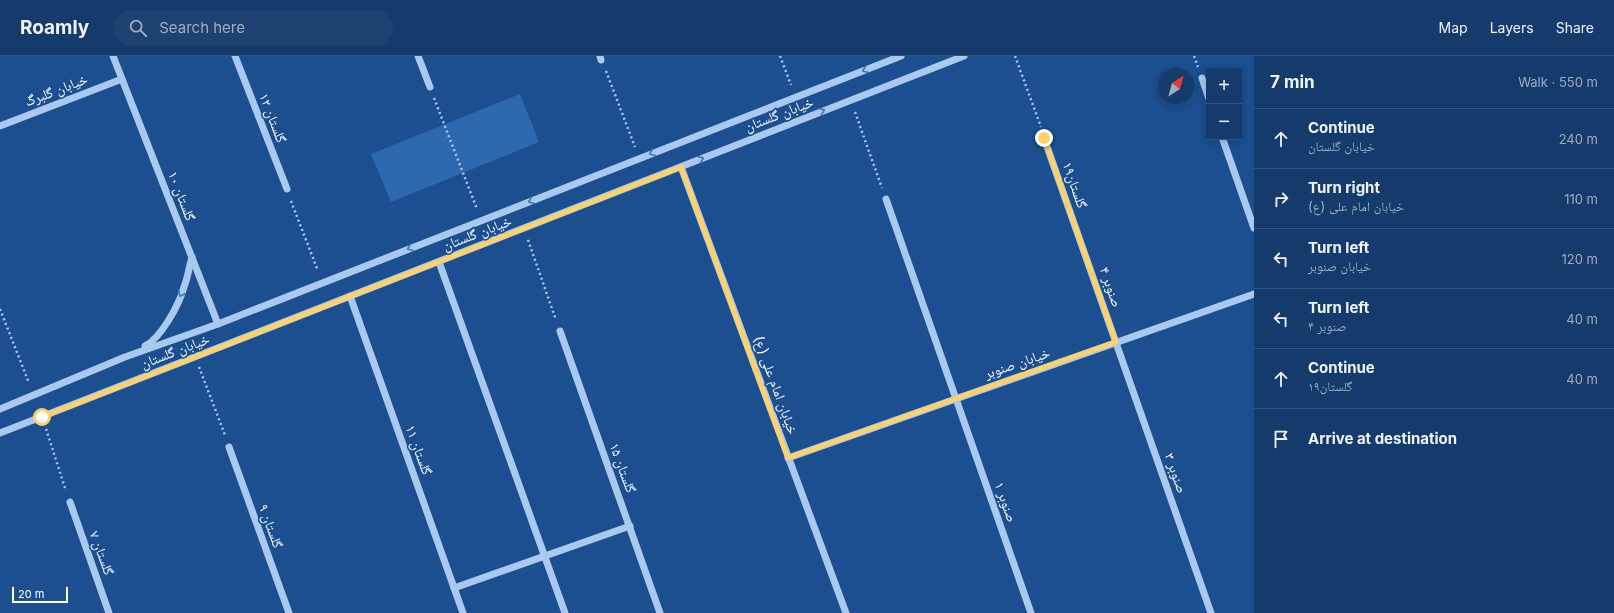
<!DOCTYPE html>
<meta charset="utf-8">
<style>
body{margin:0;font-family:Inter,"Noto Naskh Arabic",sans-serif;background:#1d4271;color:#f1f3f6}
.controls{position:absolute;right:12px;top:12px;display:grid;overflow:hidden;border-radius:0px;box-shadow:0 2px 10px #0003}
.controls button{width:36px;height:36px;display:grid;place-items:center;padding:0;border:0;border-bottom:1px solid #33557e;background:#143b6b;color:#f1f3f6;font:20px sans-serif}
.compass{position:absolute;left:1158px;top:12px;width:36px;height:36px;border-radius:50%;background:#143b6b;box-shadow:0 2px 10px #0003;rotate:36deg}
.scale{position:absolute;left:12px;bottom:10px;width:56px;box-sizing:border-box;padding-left:4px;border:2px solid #fff;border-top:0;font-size:11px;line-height:14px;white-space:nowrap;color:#fff;-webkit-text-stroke:3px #1b4f8f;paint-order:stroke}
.stop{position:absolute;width:12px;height:12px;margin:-9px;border:3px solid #ffd166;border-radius:50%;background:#fff}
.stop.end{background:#ffd166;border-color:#fff;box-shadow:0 1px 4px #0008}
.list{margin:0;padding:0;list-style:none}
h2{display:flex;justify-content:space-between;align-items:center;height:52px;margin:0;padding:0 16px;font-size:17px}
h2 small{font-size:13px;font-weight:400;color:#9dadc1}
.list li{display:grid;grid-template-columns:26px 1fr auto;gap:12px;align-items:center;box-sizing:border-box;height:60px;padding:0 16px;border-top:1px solid #33557e}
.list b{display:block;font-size:15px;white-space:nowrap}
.list p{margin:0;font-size:13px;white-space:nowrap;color:#9dadc1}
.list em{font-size:13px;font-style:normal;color:#9dadc1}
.icon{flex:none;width:22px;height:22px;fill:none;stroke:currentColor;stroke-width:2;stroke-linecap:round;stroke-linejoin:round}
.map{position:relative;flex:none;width:1254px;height:557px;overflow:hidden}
header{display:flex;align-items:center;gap:24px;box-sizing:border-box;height:56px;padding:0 20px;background:#143b6b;border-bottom:1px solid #33557e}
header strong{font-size:19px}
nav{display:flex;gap:22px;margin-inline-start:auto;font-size:14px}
.search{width:280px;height:36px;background:#1d4271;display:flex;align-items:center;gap:10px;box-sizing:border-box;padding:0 14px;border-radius:22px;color:#9dadc1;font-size:15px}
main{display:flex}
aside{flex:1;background:#143b6b}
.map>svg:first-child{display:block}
.green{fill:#2e69ad}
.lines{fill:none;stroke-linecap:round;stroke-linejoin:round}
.path{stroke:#a9c9ee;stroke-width:2.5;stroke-dasharray:2 3;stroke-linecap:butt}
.minor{stroke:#a9c9ee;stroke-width:7}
.oneway{stroke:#4674ac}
.route{stroke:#ffd166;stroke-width:5}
.labels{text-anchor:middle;stroke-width:3.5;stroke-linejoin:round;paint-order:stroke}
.street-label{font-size:14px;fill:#fff;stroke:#1b4f8f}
</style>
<header>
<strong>Roamly</strong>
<div class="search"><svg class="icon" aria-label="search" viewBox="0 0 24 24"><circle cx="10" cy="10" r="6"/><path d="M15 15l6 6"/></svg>Search here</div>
<nav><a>Map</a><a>Layers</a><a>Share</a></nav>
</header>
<main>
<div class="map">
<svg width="1254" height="557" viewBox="0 0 1254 557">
<rect width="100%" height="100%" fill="#1b4f8f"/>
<path class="green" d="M520,38l19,48 -148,60 -20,-48z"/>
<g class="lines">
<g class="path">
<path d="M780,0l11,29"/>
<path d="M1015,0l26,71"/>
<path d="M1194,0l4,11"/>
<path d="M606,15l29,76"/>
<path d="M434,42l43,111"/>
<path d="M855,56l27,76"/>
<path d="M291,145l27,70"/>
<path d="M528,184l28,80"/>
<path d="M0,253l29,74"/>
<path d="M199,311l26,68"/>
<path d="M46,373l20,62"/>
</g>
<g class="minor">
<path d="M113,0l105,268"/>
<path d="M235,0l52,133"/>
<path d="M418,0l12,31"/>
<path d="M600,0l1,4"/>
<path d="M1202,22l7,21"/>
<path d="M0,70l122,-47"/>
<path d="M1222,81l32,91"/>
<path d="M1044,82l167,475"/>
<path d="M681,111l165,446"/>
<path d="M886,143l145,414"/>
<path d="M439,206l126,351"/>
<path d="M350,240l113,317"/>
<path d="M560,275l100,282"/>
<path d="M145,290c16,-8 34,-41 39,-59 4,-10 5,-20 8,-30"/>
<path d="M0,353l125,-52 93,-33 683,-268"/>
<path d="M0,377l964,-377"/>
<path d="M229,391l60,166"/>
<path d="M788,402l466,-164"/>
<path d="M70,446l39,111"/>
<path d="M454,532l176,-62"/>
</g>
</g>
<defs><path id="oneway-chevron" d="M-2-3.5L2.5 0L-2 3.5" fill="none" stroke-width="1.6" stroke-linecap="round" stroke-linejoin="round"/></defs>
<g class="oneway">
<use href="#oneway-chevron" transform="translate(865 14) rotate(159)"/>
<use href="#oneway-chevron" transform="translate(822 55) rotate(-21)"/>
<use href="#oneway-chevron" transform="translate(652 97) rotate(159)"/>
<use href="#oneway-chevron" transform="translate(701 103) rotate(-21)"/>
<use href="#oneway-chevron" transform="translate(531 145) rotate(159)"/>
<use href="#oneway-chevron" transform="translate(410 192) rotate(159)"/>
<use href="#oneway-chevron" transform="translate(181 238) rotate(115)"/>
</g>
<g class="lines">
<path class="route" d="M42,361l639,-250 107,291 328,-116 -72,-204"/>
</g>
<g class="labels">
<g class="street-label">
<text transform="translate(56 34) rotate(-21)" y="5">خیابان گلبرگ</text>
<text transform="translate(779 58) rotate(-21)" y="5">خیابان گلستان</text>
<text transform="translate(273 62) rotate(69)" y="5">گلستان ۱۲</text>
<text transform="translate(1075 129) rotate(71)" y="5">گلستان۱۹</text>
<text transform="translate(182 140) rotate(69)" y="5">گلستان ۱۰</text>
<text transform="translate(477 177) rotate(-21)" y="5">خیابان گلستان</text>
<text transform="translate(1111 231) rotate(71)" y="5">صنوبر ۴</text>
<text transform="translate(175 295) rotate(-21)" y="5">خیابان گلستان</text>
<text transform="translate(1017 307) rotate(-19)" y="5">خیابان صنوبر</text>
<text transform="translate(776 329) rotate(70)" y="5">خیابان امام علی (ع)</text>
<text transform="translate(419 394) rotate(70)" y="5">گلستان ۱۱</text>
<text transform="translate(623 412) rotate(70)" y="5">گلستان ۱۵</text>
<text transform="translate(1176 417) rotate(71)" y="5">صنوبر ۳</text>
<text transform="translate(1006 446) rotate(71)" y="5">صنوبر ۱</text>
<text transform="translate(271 470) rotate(70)" y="5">گلستان ۹</text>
<text transform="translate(102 497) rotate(70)" y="5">گلستان ۷</text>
</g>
</g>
</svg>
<div class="controls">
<button>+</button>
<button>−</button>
</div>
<svg class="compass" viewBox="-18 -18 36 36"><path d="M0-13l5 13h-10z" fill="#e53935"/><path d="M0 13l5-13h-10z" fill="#9dadc1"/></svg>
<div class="scale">20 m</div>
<div class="stop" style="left:42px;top:361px"></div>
<div class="stop end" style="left:1044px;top:82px"></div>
</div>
<aside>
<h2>7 min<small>Walk · 550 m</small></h2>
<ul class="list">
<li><svg class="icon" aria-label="ahead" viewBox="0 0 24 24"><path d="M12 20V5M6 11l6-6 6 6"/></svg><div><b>Continue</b><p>خیابان گلستان</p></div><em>240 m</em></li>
<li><svg class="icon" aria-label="right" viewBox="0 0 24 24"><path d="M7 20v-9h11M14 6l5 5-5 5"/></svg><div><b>Turn right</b><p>خیابان امام علی (ع)</p></div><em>110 m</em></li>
<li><svg class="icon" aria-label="left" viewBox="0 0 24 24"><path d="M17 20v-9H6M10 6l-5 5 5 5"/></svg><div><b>Turn left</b><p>خیابان صنوبر</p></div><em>120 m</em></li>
<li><svg class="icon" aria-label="left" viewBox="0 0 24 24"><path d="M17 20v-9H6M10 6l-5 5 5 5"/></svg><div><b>Turn left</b><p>صنوبر ۴</p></div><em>40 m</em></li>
<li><svg class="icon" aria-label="ahead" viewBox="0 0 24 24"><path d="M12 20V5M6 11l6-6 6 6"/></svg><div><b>Continue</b><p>گلستان۱۹</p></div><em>40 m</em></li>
<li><svg class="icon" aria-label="arrive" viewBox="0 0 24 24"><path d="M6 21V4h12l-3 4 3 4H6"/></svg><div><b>Arrive at destination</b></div></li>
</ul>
</aside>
</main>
